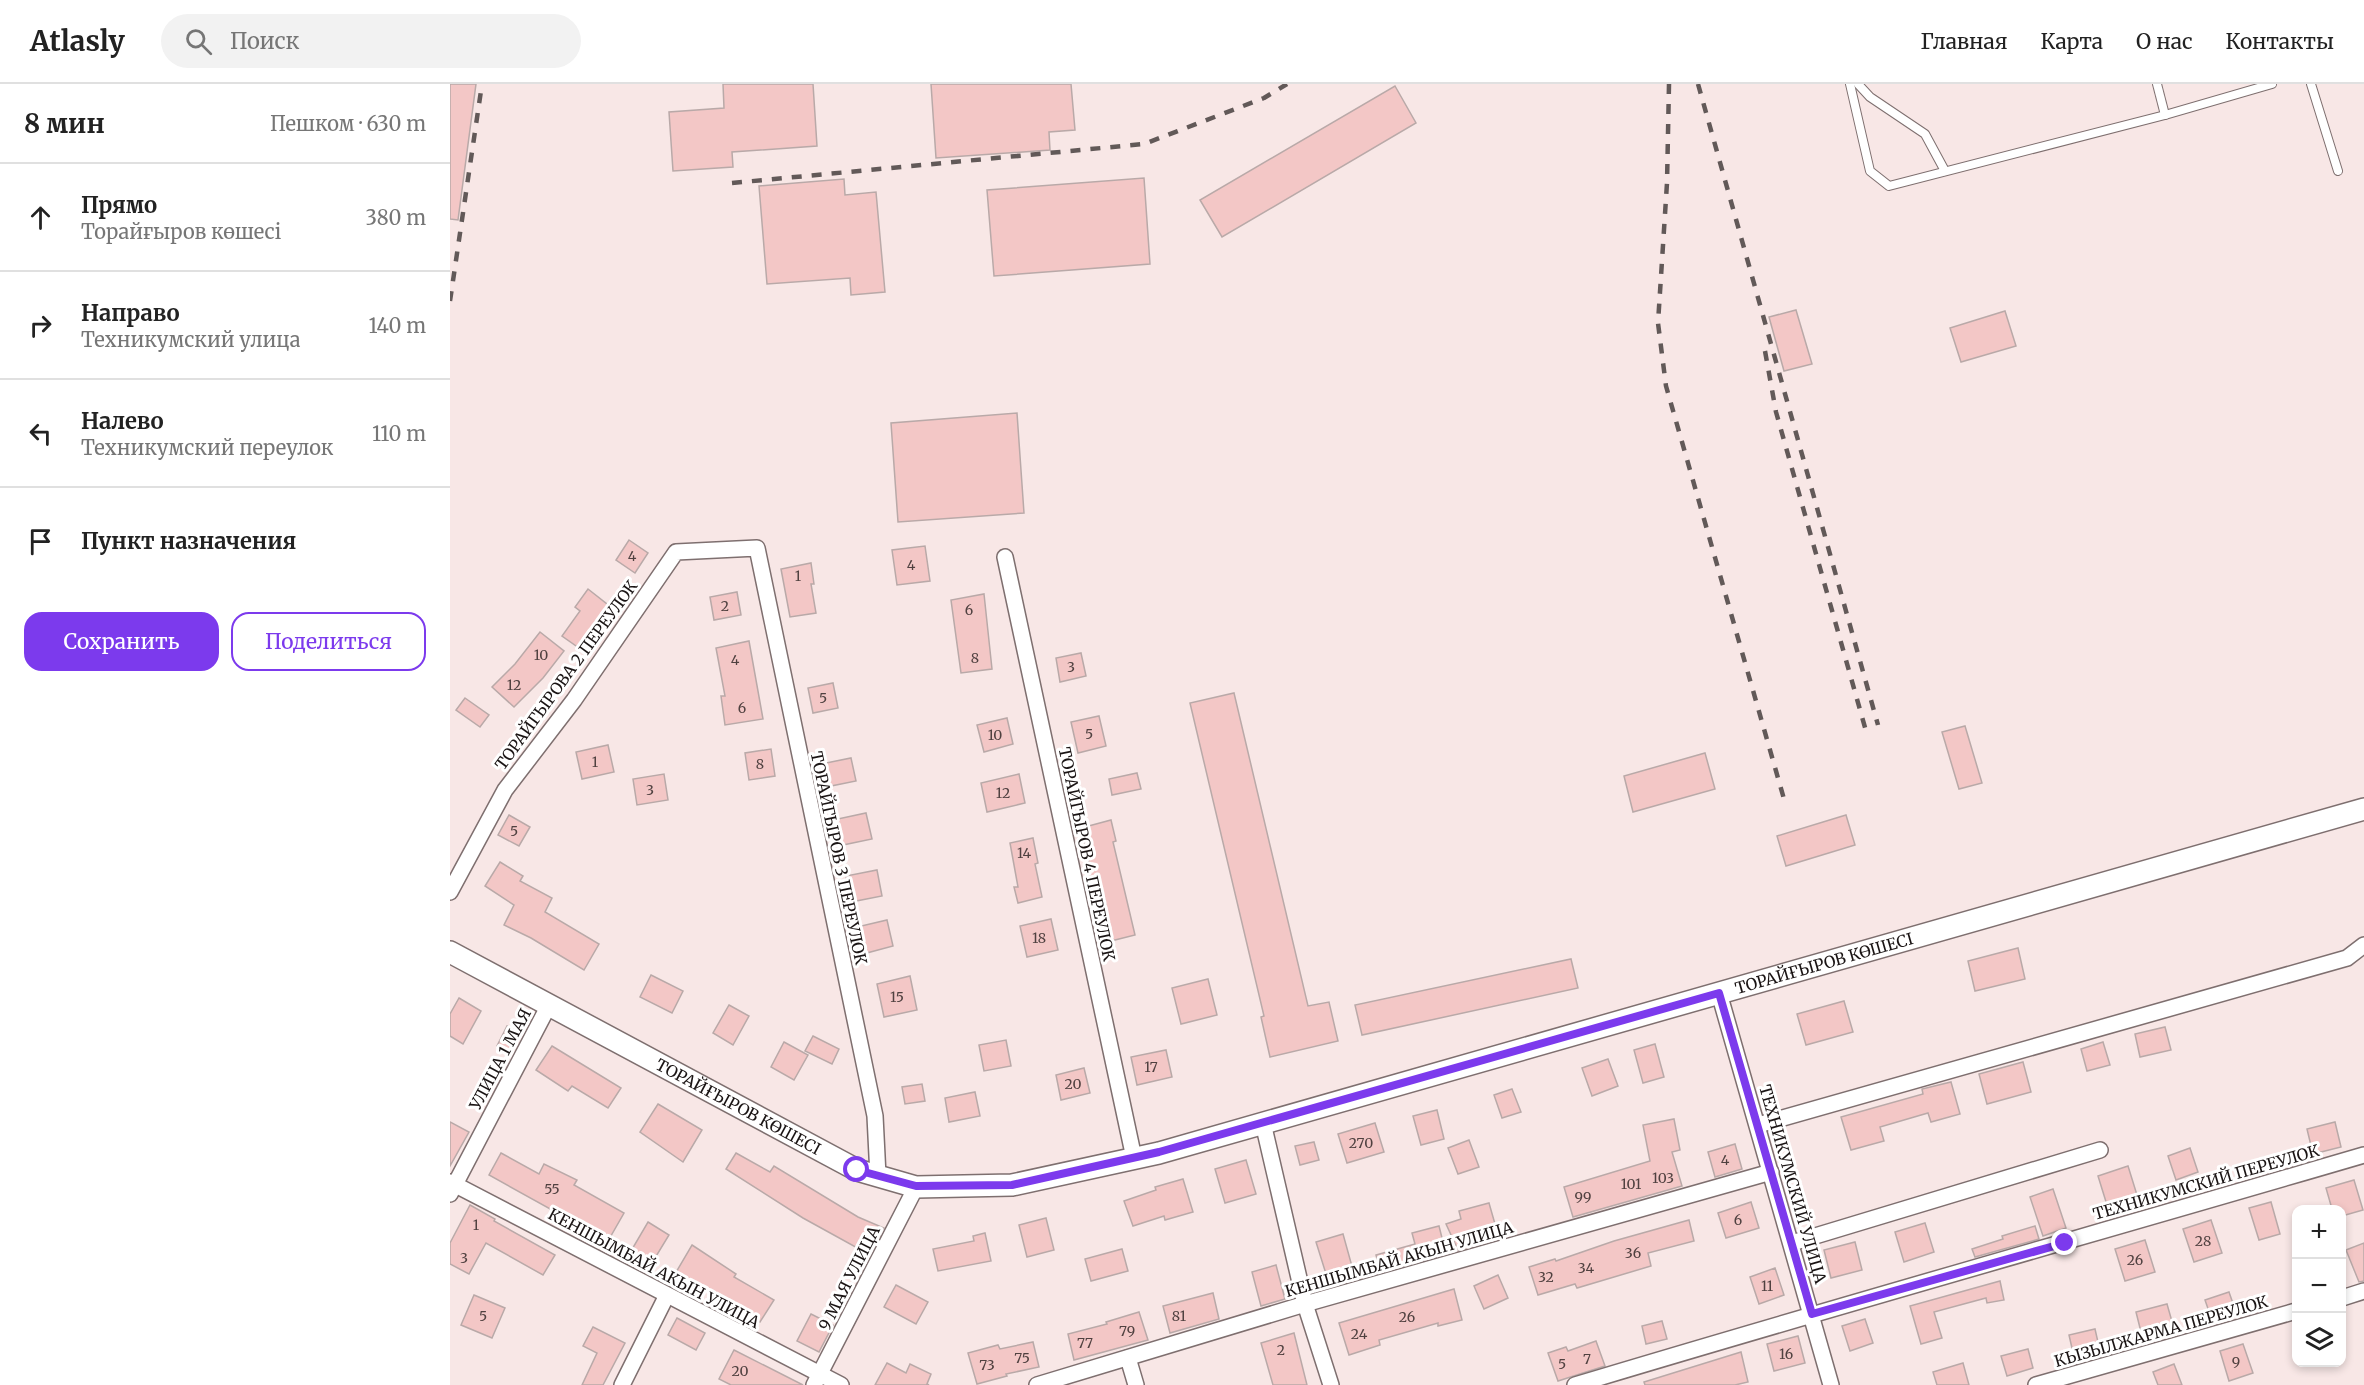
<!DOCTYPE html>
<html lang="ru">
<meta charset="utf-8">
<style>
body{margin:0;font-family:Merriweather,serif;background:#f2f2f2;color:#222}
.controls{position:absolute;right:18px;bottom:18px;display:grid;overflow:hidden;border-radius:12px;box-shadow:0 3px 9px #0003}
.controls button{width:54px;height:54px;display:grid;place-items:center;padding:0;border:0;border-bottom:2px solid #e0e0e0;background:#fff;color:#222;font:30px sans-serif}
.stop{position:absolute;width:18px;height:18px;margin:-14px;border:4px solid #7c3aed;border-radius:50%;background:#fff}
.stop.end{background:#7c3aed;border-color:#fff;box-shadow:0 2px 6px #0008}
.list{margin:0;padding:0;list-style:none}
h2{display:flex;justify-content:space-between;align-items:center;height:78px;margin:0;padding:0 24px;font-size:26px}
h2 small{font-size:20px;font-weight:400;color:#767676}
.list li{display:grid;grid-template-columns:39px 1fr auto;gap:18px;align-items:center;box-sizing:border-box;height:108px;padding:0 24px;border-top:2px solid #e0e0e0}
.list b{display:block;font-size:22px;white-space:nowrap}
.list p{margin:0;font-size:20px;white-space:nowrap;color:#767676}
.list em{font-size:20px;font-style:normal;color:#767676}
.actions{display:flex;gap:12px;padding:18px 24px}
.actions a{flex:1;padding:14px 0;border:2px solid #7c3aed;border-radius:18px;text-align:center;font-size:21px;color:#7c3aed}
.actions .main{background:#7c3aed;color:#fff}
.icon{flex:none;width:33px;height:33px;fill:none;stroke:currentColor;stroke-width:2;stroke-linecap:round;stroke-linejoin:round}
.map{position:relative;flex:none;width:1914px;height:1301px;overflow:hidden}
header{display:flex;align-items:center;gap:36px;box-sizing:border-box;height:84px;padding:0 30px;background:#fff;border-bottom:2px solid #e0e0e0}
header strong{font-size:28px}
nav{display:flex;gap:33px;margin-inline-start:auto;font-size:21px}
.search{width:420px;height:54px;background:#f2f2f2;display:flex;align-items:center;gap:15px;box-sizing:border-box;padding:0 21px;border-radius:33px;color:#767676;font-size:22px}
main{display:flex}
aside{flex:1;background:#fff}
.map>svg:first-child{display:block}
.building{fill:#f3c7c6;stroke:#b9a9a8;stroke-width:1.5}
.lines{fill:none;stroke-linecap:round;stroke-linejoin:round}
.lane-casing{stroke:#7e6f6f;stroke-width:10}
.street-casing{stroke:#7e6f6f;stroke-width:18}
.secondary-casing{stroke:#7e6f6f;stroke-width:24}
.lane{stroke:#fff;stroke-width:8}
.street{stroke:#fff;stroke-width:15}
.secondary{stroke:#fff;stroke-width:21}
.rail{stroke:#625958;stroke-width:4.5;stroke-dasharray:10 10;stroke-linecap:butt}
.route{stroke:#7c3aed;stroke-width:8}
.labels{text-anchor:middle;stroke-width:6;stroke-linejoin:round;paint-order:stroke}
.number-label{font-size:14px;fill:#504140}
.street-label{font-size:16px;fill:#1a1414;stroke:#fff}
</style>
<header>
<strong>Atlasly</strong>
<div class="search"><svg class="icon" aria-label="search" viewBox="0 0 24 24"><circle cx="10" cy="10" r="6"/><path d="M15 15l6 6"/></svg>Поиск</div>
<nav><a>Главная</a><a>Карта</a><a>О нас</a><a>Контакты</a></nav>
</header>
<main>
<aside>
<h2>8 мин<small>Пешком · 630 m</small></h2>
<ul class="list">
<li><svg class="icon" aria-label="ahead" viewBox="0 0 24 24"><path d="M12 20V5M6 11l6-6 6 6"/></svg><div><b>Прямо</b><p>Торайғыров көшесі</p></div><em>380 m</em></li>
<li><svg class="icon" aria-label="right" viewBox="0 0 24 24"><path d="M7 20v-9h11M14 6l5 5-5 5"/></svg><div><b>Направо</b><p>Техникумский улица</p></div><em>140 m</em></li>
<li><svg class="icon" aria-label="left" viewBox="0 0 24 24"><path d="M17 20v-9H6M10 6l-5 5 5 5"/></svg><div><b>Налево</b><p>Техникумский переулок</p></div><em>110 m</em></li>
<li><svg class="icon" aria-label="arrive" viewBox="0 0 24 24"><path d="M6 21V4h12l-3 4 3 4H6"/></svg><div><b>Пункт назначения</b></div></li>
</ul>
<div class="actions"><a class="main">Сохранить</a><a>Поделиться</a></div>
</aside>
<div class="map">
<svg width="1914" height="1301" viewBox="0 0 1914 1301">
<rect width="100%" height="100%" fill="#f8e7e6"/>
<g class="building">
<path d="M0,0h26l-18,136 -8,-1z"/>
<path d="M273,0h90l4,62 -85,6 1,15 -60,4 -4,-59 55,-4z"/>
<path d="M481,0h140l4,46 -26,2 1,18 -114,8z"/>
<path d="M945,2l21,37 -194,114 -22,-37z"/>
<path d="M694,94l6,86 -156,12 -7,-86z"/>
<path d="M394,95l1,16 31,-3 9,100 -34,3 -1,-17 -83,6 -8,-98z"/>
<path d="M1346,226l16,54 -28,7 -15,-54z"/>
<path d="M1555,227l11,35 -55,16 -11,-34z"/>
<path d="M567,329l7,100 -126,9 -7,-99z"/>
<path d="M179,456l19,13 -13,20 -19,-13z"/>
<path d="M475,462l5,35 -33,4 -5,-35z"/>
<path d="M361,479l3,21h-3l5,29 -26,4 -9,-48z"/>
<path d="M138,505l24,19 -13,17 -3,-2 -17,25 -17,-12 18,-25 -5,-4z"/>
<path d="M287,508l4,23 -27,5 -4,-23z"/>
<path d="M534,510l8,75 -31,4 -10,-73z"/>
<path d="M90,548l24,19 -21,27 -29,29 -22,-20 23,-23z"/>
<path d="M299,557l14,78 -38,6 -4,-29h4l-9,-48z"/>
<path d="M631,569l5,23 -26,6 -4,-24z"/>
<path d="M383,599l5,25 -25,5 -5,-25z"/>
<path d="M784,609l74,313 21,-4 9,39 -68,16 -9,-40 3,-1 -74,-313z"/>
<path d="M15,614l24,17 -9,12 -24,-17z"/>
<path d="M649,632l7,30 -28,7 -7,-31z"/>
<path d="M557,634l6,26 -29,8 -7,-27z"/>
<path d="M1515,642l17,57 -23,6 -17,-57z"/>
<path d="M158,661l6,27 -32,7 -6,-27z"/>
<path d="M321,665l4,27 -26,4 -4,-27z"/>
<path d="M1255,669l10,36 -82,23 -9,-36z"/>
<path d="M401,674l5,23 -30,6 -5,-23z"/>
<path d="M687,689l4,16 -29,6 -3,-16z"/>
<path d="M214,690l4,26 -31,5 -4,-26z"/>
<path d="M569,690l6,29 -38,9 -6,-29z"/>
<path d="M416,729l6,26 -34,7 -5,-26z"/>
<path d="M59,731l21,12 -11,19 -21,-11z"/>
<path d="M1396,731l9,30 -69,21 -9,-30z"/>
<path d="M661,736l5,21 -3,1 22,93 -32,8 -8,-35 11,-2 -5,-22 -11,2 -4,-18 4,-1 -9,-39z"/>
<path d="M583,754l5,25 -3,1 7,33 -24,6 -4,-16h4l-8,-44z"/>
<path d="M50,778l23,14 -3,5 32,17 -7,14 54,32 -15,26 -53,-32 -27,-13 10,-20 -29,-19z"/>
<path d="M427,786l5,26 -31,6 -5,-26z"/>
<path d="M601,835l7,31 -31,7 -7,-31z"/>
<path d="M437,836l6,26 -30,8 -6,-27z"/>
<path d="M1568,864l7,31 -50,12 -7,-30z"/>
<path d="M1121,875l7,29 -216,47 -7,-30z"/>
<path d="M201,891l32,16 -11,22 -32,-16z"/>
<path d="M460,892l7,34 -33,7 -7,-33z"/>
<path d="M758,895l9,36 -36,9 -9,-36z"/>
<path d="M9,914l22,13 -18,33 -13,-8v-22z"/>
<path d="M1394,917l9,31 -47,13 -9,-31z"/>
<path d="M279,921l20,11 -16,29 -20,-12z"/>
<path d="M57,942l14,8 -11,19 -13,-7z"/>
<path d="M1715,943l6,23 -31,7 -5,-23z"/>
<path d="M363,952l26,13 -7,15 -27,-13z"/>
<path d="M556,956l5,26 -27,5 -5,-26z"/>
<path d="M334,958l24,13 -14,25 -23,-13z"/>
<path d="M1653,958l7,23 -23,6 -6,-22z"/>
<path d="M1205,960l9,33 -21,6 -9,-33z"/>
<path d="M102,962l69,42 -13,20 -36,-22 -4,5 -32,-21z"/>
<path d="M716,966l6,27 -35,8 -6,-28z"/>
<path d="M1158,975l10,27 -26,10 -10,-28z"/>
<path d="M1573,978l8,30 -44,12 -8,-30z"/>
<path d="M634,984l6,25 -29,7 -5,-25z"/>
<path d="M1501,998l9,32 -29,8 -3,-9 -48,14 4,14 -33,9 -10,-33 82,-23 -1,-5z"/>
<path d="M472,1000l3,17 -20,3 -3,-17z"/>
<path d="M1062,1005l9,23 -19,6 -8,-23z"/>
<path d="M525,1008l5,24 -31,6 -4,-24z"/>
<path d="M208,1020l44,26 -19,32 -43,-30z"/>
<path d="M987,1026l7,29 -23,6 -8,-29z"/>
<path d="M1224,1035l6,31 -8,2 10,34 -109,31 -9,-30 86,-26 -7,-36z"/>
<path d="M0,1038l19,10 -19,34z"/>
<path d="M1885,1038l6,25 -28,7 -6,-25z"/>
<path d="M925,1039l9,29 -37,11 -9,-29z"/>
<path d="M1019,1056l10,27 -21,7 -10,-26z"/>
<path d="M864,1058l5,18 -19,5 -5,-19z"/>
<path d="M1285,1060l7,25 -27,8 -7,-25z"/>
<path d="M1740,1064l8,24 -22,8 -8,-24z"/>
<path d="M51,1069l38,21 5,-10 33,16 -3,5 50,28 -16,28 -119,-66z"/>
<path d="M286,1069l34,19 4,-6 84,51 26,11 -14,27 -67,-37 -77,-49z"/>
<path d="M796,1076l10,34 -31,9 -10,-34z"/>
<path d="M1678,1082l9,29 -30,10 -9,-29z"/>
<path d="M733,1095l10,33 -28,8 -1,-4 -31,10 -9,-25 32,-11 -1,-3z"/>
<path d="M1904,1096l9,30 -21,6v-7h-10l-6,-21z"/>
<path d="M1603,1105l13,39 -23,8 -13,-39z"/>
<path d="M1301,1118l8,26 -33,10 -8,-25z"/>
<path d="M1821,1118l9,32 -21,6 -10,-32z"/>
<path d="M1039,1119l10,35 -41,12 -12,-26 15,-5 -2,-8z"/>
<path d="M20,1121l25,14 -1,2 61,34 -12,20 -57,-32 -17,31 -19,-10v-21z"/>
<path d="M596,1134l8,32 -27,7 -8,-32z"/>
<path d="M1239,1136l5,21 -46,12 3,13 -74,22 -2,-4 -37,11 -9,-28 26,-8 1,2 58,-20z"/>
<path d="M1761,1136l11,33 -28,9 -11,-33z"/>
<path d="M198,1138l21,13 -17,28 -21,-12z"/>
<path d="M1475,1139l9,29 -30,10 -9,-30z"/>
<path d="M989,1142l7,28 -65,18 -5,-17 39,-11 -3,-11z"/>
<path d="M1585,1142l4,13 -64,18 -3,-8 31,-10 -1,-3z"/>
<path d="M535,1149l6,28 -53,10 -5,-22 41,-8 -1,-5z"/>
<path d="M893,1150l10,36 -26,7 -11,-35z"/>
<path d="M1695,1156l10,32 -30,9 -10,-32z"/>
<path d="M1405,1158l7,28 -31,8 -7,-28z"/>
<path d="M1914,1159v38l-5,1 -13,-32z"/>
<path d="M242,1161l44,29 -2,3 40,23 -14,22 -65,-41 -3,4 -17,-11z"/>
<path d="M672,1165l6,22 -37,10 -6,-22z"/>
<path d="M826,1181l9,34 -24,7 -9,-34z"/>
<path d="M1325,1184l9,27 -25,9 -9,-27z"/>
<path d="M1048,1191l10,23 -24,11 -10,-23z"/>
<path d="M1550,1197l4,19 -17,3 -1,-5 -52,14 8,26 -21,6 -11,-38z"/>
<path d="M446,1201l32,17 -12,22 -32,-17z"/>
<path d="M1004,1205l8,31 -24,6v-3l-59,17 1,5 -31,10 -10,-32z"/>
<path d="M1779,1208l8,23 -24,8 -8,-23z"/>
<path d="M763,1209l6,26 -49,14 -7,-27z"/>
<path d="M24,1211l31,13 -13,30 -31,-13z"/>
<path d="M1717,1220l8,28 -32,8 -7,-28z"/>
<path d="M689,1228l9,28 -74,20 -6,-26 39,-10 -1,-2z"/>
<path d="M361,1230l22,11 -14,27 -22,-11z"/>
<path d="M227,1234l28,15 -9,17 -28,-15z"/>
<path d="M1415,1235l8,24 -23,8 -8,-25z"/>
<path d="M1212,1237l5,18 -21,5 -4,-18z"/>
<path d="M143,1243l32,16 -22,42h-21l15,-32 -14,-7z"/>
<path d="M1645,1245l5,22 -26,6 -5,-22z"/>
<path d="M844,1249l13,52h-34l-12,-42z"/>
<path d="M1348,1252l7,27 -31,8 -7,-27z"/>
<path d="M1146,1257l9,25 -47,15 -10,-28 18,-6 2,4z"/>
<path d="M583,1258l6,25 -33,7 1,2 -30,8 -9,-31 30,-8 2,4z"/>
<path d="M1793,1260l10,29 -24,8 -9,-30z"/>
<path d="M1578,1265l5,19 -26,8 -6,-20z"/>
<path d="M284,1266l69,35h-72l-12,-6z"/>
<path d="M1291,1268l7,30 -13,3h-90l-1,-3z"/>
<path d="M437,1279l19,10 4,-9 21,10 -4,10 2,1h-54z"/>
<path d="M1513,1279l6,22h-32l-4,-13z"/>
<path d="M1724,1280l8,21h-24l-5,-13z"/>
</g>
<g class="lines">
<defs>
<g id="lane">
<path d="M1400,0l20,87 19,15 276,-71 107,-31"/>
<path d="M1408,0l12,13 55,37 20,37"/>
<path d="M1707,0l8,31"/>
<path d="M1861,0l27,87"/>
</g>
<g id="street">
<path d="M555,473l129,601"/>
<path d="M0,808l55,-102 69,-90 102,-148 81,-4 118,568 3,60"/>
<path d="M1269,909l112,392"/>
<path d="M813,1039l42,181 26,81"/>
<path d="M1308,1041l589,-167 17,-13"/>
<path d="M0,1098l391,203"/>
<path d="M0,1110l99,-189"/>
<path d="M1342,1159l308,-93"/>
<path d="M1892,1214l22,-7"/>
<path d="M678,1274l8,27"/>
<path d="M172,1301l45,-90"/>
<path d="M364,1301l102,-198"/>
<path d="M587,1301l268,-81 466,-132"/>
<path d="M1125,1301c262,-79 526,-153 789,-230"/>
<path d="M1586,1301l260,-74"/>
</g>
<g id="secondary">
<path id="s1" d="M0,868l407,218 59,17 96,-2 147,-32 1205,-344"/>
</g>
</defs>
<use href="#lane" class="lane-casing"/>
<use href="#street" class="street-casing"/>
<use href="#secondary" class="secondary-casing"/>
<use href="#lane" class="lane"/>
<use href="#street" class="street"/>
<use href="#secondary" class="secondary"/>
<g class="rail">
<path d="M1219,0l-2,99 -9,140 8,63 118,413"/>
<path d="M1248,0l180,641"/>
<path d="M282,99l412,-39 120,-46 23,-14"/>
<path d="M0,217l32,-217"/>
<path d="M1315,267l11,61 90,319"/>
</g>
</g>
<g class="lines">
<path class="route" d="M407,1086l59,16 96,-1 147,-33 560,-159 93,321 253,-71"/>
</g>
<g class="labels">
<g class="number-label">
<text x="182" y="477">4</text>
<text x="461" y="486">4</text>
<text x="348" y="497">1</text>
<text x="275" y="527">2</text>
<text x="519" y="531">6</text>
<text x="91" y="576">10</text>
<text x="525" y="579">8</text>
<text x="285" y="581">4</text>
<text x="621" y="588">3</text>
<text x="64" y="606">12</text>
<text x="373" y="619">5</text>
<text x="292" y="629">6</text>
<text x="639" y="655">5</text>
<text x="545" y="656">10</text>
<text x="145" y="683">1</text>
<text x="310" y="685">8</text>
<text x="200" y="711">3</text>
<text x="553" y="714">12</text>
<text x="64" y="752">5</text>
<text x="574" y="774">14</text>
<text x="589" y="859">18</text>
<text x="447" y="918">15</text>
<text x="701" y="988">17</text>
<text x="623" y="1005">20</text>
<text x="911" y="1064">270</text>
<text x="1275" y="1081">4</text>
<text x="1213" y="1099">103</text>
<text x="1181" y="1105">101</text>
<text x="102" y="1110">55</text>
<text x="1133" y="1118">99</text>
<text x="1288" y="1141">6</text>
<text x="26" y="1146">1</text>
<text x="1753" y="1162">28</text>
<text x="1183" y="1174">36</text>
<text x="14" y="1179">3</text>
<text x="1685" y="1181">26</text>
<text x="1136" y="1189">34</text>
<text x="1096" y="1198">32</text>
<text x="1317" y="1207">11</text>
<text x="33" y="1237">5</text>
<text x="729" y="1237">81</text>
<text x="957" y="1238">26</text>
<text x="677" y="1252">79</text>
<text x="909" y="1255">24</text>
<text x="635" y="1264">77</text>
<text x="831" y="1271">2</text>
<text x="1336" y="1275">16</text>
<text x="572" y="1279">75</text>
<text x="1137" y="1280">7</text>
<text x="1786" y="1283">9</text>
<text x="1112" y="1285">5</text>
<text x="537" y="1286">73</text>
<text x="290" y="1292">20</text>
</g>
<g class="street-label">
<text transform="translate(116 591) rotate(-54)" y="6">ТОРАЙГЫРОВА 2 ПЕРЕУЛОК</text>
<text transform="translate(637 770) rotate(78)" y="6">ТОРАЙГЫРОВ 4 ПЕРЕУЛОК</text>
<text transform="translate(389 774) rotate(78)" y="6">ТОРАЙГЫРОВ 3 ПЕРЕУЛОК</text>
<text dy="6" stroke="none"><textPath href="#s1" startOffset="1461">ТОРАЙҒЫРОВ КӨШЕСІ</textPath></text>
<text transform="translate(50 975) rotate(-62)" y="6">УЛИЦА 1 МАЯ</text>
<text dy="6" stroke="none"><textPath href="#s1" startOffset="327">ТОРАЙҒЫРОВ КӨШЕСІ</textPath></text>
<text transform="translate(1756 1098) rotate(-16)" y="6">ТЕХНИКУМСКИЙ ПЕРЕУЛОК</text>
<text transform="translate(1343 1100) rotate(74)" y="6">ТЕХНИКУМСКИЙ УЛИЦА</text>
<text transform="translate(949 1175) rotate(-16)" y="6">КЕНШЫМБАЙ АКЫН УЛИЦА</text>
<text transform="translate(204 1184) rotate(28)" y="6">КЕНШЫМБАЙ АКЫН УЛИЦА</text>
<text transform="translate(399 1194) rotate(-63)" y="6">9 МАЯ УЛИЦА</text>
<text transform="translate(1711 1247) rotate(-16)" y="6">КЫЗЫЛЖАРМА ПЕРЕУЛОК</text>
</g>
</g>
</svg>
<div class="controls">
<button>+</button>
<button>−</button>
<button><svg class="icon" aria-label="layers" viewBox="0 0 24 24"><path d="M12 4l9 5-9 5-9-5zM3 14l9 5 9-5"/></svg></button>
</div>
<div class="stop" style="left:407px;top:1086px"></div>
<div class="stop end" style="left:1615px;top:1159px"></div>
</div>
</main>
